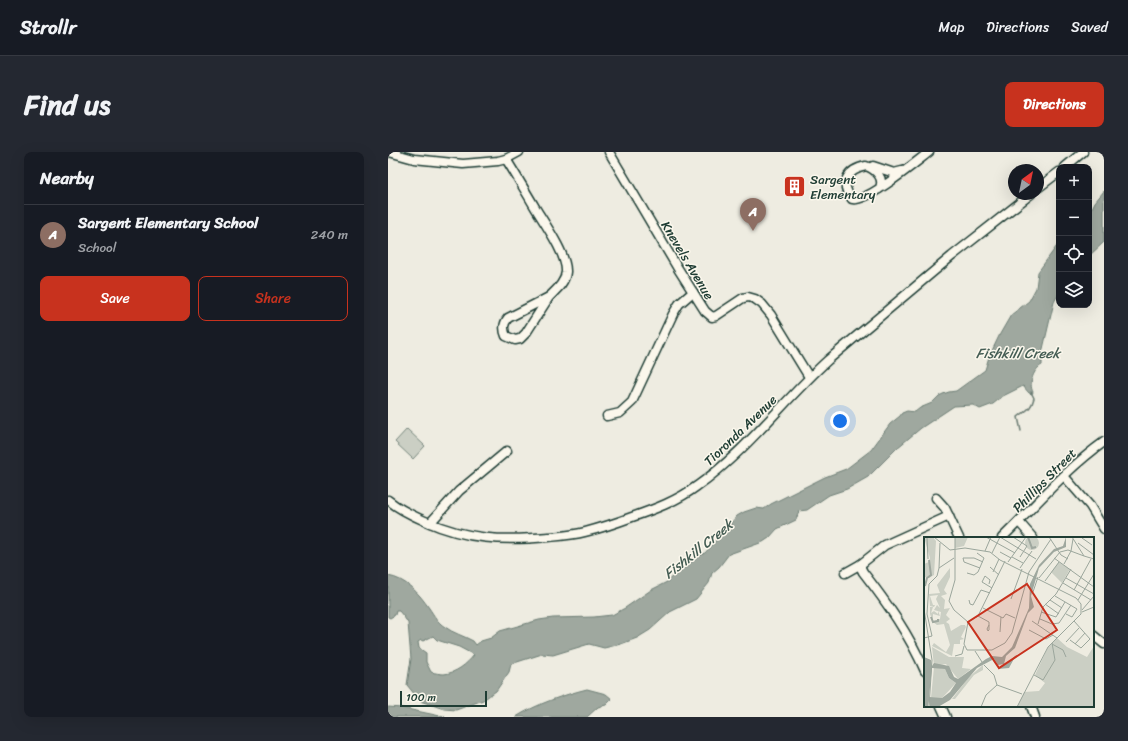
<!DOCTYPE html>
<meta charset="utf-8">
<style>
body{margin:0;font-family:Sriracha,sans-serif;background:#242831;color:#f1f3f6}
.controls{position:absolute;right:12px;top:12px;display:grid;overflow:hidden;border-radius:8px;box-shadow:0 4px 16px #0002}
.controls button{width:36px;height:36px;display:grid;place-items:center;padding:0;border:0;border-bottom:1px solid #363941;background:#171b24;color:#f1f3f6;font:20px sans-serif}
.compass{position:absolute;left:620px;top:12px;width:36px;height:36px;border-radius:50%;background:#171b24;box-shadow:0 4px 16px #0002;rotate:33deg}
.scale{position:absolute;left:12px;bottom:10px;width:87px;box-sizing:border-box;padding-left:4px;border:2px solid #1f3d34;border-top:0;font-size:11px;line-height:14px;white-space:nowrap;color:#1f3d34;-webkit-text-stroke:3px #fbf7ec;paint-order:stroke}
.you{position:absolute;left:452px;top:269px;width:14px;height:14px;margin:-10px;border:3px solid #fff;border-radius:50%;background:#1a73e8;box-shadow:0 0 0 6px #1a73e833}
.badge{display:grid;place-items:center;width:26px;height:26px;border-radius:50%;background:#c8321e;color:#fff;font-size:13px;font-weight:700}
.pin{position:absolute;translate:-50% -33px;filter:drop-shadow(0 1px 2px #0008)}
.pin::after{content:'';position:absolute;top:21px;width:14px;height:12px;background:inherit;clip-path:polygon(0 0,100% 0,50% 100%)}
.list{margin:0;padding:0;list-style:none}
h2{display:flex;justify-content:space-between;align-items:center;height:52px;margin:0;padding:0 16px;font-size:17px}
h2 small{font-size:13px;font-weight:400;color:#9ea1a6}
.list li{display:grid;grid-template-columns:26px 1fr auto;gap:12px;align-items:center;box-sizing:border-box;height:60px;padding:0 16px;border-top:1px solid #363941}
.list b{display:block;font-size:15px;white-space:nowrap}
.list p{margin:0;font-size:13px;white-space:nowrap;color:#9ea1a6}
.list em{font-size:13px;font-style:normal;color:#9ea1a6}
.actions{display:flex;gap:8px;padding:12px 16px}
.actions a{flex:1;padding:9px 0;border:1px solid #c8321e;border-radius:8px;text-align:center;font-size:14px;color:#c8321e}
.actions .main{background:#c8321e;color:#fff}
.icon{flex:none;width:22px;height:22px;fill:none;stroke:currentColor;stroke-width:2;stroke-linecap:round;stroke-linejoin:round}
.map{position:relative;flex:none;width:716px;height:565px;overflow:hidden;border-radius:8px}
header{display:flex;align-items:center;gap:24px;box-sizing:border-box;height:56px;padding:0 20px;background:#171b24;border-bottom:1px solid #363941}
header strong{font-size:19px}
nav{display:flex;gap:22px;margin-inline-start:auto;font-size:14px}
.intro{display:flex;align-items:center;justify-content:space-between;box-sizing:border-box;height:96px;padding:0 24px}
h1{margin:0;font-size:28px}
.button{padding:10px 18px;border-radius:8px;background:#c8321e;color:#fff;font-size:14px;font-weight:700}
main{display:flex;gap:24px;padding:0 24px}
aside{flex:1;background:#171b24;border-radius:8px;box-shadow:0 4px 16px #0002}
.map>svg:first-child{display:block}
.green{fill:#cbcfc4;stroke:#75867c}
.water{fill:#9fa89f;stroke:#6c7d74;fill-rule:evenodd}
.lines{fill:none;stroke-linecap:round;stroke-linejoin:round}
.stream{stroke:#6c7d74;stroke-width:1.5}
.minor-casing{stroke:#1f3d34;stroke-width:11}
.minor{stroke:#fbf7ec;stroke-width:8}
.labels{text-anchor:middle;stroke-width:3;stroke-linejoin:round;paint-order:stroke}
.poi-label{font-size:13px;fill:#1f3d34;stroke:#fbf7ec;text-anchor:start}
.street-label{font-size:13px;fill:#1f3d34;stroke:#fbf7ec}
.water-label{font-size:14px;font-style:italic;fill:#455d54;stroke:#fbf7ec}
.inset-river{fill:none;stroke:#9fa89f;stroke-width:2}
.inset-road{fill:none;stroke:#9ba69c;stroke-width:1}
.view{fill:#c8321e;fill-opacity:0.15;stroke:#c8321e;stroke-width:2}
.inset-edge{fill:none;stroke:#1f3d34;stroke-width:2}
</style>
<header>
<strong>Strollr</strong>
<nav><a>Map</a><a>Directions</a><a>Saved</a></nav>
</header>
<div class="intro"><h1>Find us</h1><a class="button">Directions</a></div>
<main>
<aside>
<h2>Nearby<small></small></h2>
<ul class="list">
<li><span class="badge" style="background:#8d6e63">A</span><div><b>Sargent Elementary School</b><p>School</p></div><em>240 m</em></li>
</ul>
<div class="actions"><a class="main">Save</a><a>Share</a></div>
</aside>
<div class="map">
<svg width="716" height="565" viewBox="0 0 716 565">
<rect width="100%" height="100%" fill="#eeece1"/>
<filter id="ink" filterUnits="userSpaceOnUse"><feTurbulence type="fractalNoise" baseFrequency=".025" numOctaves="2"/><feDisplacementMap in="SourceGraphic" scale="8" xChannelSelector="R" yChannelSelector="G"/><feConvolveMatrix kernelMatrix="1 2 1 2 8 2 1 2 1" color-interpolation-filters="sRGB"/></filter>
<g filter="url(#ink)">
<path class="green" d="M19,277l18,17 -12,13 -18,-17z"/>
<g class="water">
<path d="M716,39v51l-15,14v-36l1,-2 -1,-4 6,-12z"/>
<path d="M671,91v50l-5,9 -12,51v12c-8,4 -14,18 -9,27l-1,2 -3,-1 -6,-7 -20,10 -10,8 -13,5 -7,-4 -19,1 -33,22 -24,20 -29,29 -21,12 -18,6 -22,15 -8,1 -3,9 -19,9 -8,9 -6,4 -34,12 -10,13 -7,6 -3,10 -13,16 -26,13 -20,18 -13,8 -16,6 -17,4 -15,-4 -36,11 -11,-1 -31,10 -2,8 -13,19 -13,9 -27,10 -12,-1 -24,-8 -13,-16 4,-26 -3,-36 -4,-6 -5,-6h-3l-1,4 -5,3 -2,-1v-41c18,3 31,17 41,32 5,7 8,14 16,19 8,6 19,9 28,14l3,4 5,-4 10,-3 9,-7 39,-11 14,-2 41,-1 18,-2 13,-7 26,-18 16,-8 11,-12 19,-14 8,-3 32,-37 7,-4 12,-4 8,1 7,-5 54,-27 21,-8 25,-19 19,-26 10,-8 2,-3 5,-2 8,1 5,-4 12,-5 7,-7 4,-2 6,-2 7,-1 29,-21 4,-13 11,-23 11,-19 18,-14 7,-13 2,-16zM45,484l4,4 22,7 15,8c-7,9 -18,18 -30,19 -4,0 -9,-1 -13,-2l-5,-10v-9l-7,-5 -1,-6 3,-2 2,1z"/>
<path d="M199,537l19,5 6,5 -6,6 -8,2 -11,10h-71c21,-13 47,-22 71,-28z"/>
<path d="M0,555l14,1 43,9h-57z"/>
</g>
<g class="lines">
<path class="stream" d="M633,279l-3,-14c8,-7 13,-7 16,-19l-3,-6"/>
<defs>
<g id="minor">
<path d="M1,0l25,7 49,5 35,-3 8,-2 13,-7"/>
<path d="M221,0l68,115 28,44 7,6 4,-1 27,-18 5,-1 7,2 7,5 9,11 38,62"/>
<path d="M118,7c10,16 20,33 30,50 9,15 31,46 30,63 -1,11 -10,18 -17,25"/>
<path d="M485,14l21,7 8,-2"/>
<path d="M677,15l18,-15"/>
<path d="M650,36l21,-16"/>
<path d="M491,37c7,-10 -4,-20 -13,-23 -19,4 -27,17 -14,33 15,4 64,-37 77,-47"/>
<path d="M161,145l-23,36 -6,6 -5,1 -9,-4c-3,-7 -3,-12 2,-18z"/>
<path d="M219,264l13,-3 12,-11 41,-88 6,-10 14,-12"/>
<path d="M676,324l26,30 14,23"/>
<path d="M548,346l9,10 14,30"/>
<path d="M0,348c11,9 23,15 37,21 43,19 78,20 124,16 12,-1 25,-2 36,-5 16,-4 31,-9 47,-15 23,-8 45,-16 65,-31 50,-35 86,-85 131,-126l124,-104 79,-62"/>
<path d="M631,370l14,16"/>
<path d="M42,371l29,-32 48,-40"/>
<path d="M614,386c33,-32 64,-69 102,-96"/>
<path d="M473,412v4l2,4c24,31 46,62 62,99"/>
<path d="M457,421l16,-9 24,-19 64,-29"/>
<path d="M705,483l11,9"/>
<path d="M553,554l5,11"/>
<path d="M643,554l4,11"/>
</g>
</defs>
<use href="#minor" class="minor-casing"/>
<use href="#minor" class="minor"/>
</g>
</g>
<defs>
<symbol id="building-square" viewBox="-11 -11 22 22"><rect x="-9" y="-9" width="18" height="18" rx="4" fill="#c8321e" stroke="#fbf7ec"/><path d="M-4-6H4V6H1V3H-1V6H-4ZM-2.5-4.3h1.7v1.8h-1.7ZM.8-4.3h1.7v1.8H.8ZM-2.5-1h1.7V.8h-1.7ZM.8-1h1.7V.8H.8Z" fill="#fff"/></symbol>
</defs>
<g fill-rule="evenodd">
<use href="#building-square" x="394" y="22" width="25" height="25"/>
</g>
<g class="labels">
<g class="poi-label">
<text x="422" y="32">Sargent<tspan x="422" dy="15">Elementary</tspan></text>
</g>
<g class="street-label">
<text transform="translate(300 108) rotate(59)" y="5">Knevels Avenue</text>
<text transform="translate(352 278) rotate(-44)" y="5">Tioronda Avenue</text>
<text transform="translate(656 328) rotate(-45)" y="5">Phillips Street</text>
</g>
<g class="water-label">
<text x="630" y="206">Fishkill Creek</text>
<text transform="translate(310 397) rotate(-39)" y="5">Fishkill Creek</text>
</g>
</g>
<g transform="translate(536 385)">
<rect width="170" height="170" fill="#eeece1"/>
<path d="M101 6a7 7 0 1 1 14 0a7 7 0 1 1-14 0ZM0,0h9l3,4 -2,34 -5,3 -5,-1v-13l5,-2 1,-4zM31,0h13l-4,9 -9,2zM135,25l11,7 -8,14 -11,-11zM26,31v9l-6,13 3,4 -6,2 4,4 -1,9 6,-1 -4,7 4,4 -4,3 3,2 2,7 10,-6h4l1,2 -5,10 3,2 -4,1v4h-6l-2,12 -20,-10 2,-3 12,9 4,-7 -6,-21 -7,1 -4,-3 -3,-8v-7h3l-2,6 3,-2 4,3v-3l2,5 -7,-2v7l7,-2 1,-7 -7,-2 3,-5 3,3 -4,-9 2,-4 -8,1 3,9h2l-1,2 -4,-1 -1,-12 11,-1 -3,-8zM133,101l10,9 20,10 7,-11v61h-77l7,-15 15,-1 6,-8 -10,-8 13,-28zM8,110l17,10h15l-2,11 9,1 -13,10 -12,-15 -12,2zM59,128v5l-9,5 -19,24h-3l17,-22zM10,130l11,2 4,9 7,5 -14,15h-11z" fill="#cbcfc4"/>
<path d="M142,0v10l-12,5 -15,16 -8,28 3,11 -6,6 -13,35 -9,8 -2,8 -6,1 -4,-6 -17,9 -27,32 -12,7 -8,-1 -1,-5 -1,6h-4v-50l7,3 1,6 2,-3 15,3 5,11 4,2 28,-20 6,-3 10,1 10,-10 17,-39 1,-24 9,-19 15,-16 9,-3zM8,131l13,1 4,9 7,5 -6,9 -8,6 -13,-1zM92,118l-7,13 -11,1 10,-6z" fill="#9fa89f" fill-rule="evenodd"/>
<path class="inset-river" d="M104,0l4,11 4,-1M1,49l2,-8 4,-3 -2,-15M7,80l2,5 5,-1v-2"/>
<path class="inset-road" d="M3,0l1,22M10,0l16,13 15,-2 25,4 10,8 76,38 5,6v10l-33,33 -31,60M31,0v43l-6,21 5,9 14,12M62,0l29,16M89,0l14,9 -7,11M125,0l12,18 7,4M148,0l12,19 10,3M158,1l10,7M154,6l16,12M61,14l6,-14M147,14l2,-12M76,15l11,6M68,16l8,-16 36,22M88,20l11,6M130,21l40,29M84,25l18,-25M140,27l7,-13M66,30l9,8M15,31l1,-25M56,31l-16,-6 -1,-4h11l9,4M96,31l12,-17M69,35l6,-13M43,36l7,2 4,-3 6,-14 -7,-5M115,41l21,-26 8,-2 16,6M142,41l28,16M121,44l14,-19M139,46l28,17M65,47l1,-4 -5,-4 -3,6 10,6M150,53l17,-31M109,55l5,-15M131,59l22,13 -5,8 -6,-3M87,62l11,-30M45,63l1,4 3,1 8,-15 9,3M126,63l12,8M154,63l16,-26M121,67l14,10M59,71l20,10 3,-4 9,4M0,72l8,51 -3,47M158,73l12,-14M117,75l15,5 9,-15M158,75l12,-5M54,79l11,6v3M116,82l12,5 7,-1 12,-18M108,84l25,17M44,85l-4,22 3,6h25l13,-7 7,-10 17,-61 22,-33M44,85l10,-6 27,-55M114,87l5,-17 13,-13 15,-25M65,88v5l-1,1 -1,-2zM105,93l17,9 7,-4M76,95l1,-15M0,101l8,-2 -5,-22 2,-30 8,-8 2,-8 15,-10M146,103l11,8 9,-9 -16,-18M142,105l13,-14M128,107l11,6 3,7M151,107l10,-11M51,114l7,11M31,119l7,-2 2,-8M60,128l10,10 3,10M110,138l9,5 12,-20 -3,-17M57,170l5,-12 11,-10 25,9"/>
<path class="view" d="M103,47l30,46 -58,38 -31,-46z"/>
<rect width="170" height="170" class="inset-edge"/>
</g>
</svg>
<div class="controls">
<button>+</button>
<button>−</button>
<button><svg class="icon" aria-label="locate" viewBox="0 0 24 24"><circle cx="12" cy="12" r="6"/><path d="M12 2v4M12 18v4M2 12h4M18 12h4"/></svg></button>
<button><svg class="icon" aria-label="layers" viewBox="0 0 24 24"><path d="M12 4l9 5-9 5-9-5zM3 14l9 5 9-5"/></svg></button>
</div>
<svg class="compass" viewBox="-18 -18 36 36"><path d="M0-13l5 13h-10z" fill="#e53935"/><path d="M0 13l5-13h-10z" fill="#9ea1a6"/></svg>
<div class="scale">100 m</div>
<div class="you"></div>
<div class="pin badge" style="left:365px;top:79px;background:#8d6e63">A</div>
</div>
</main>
